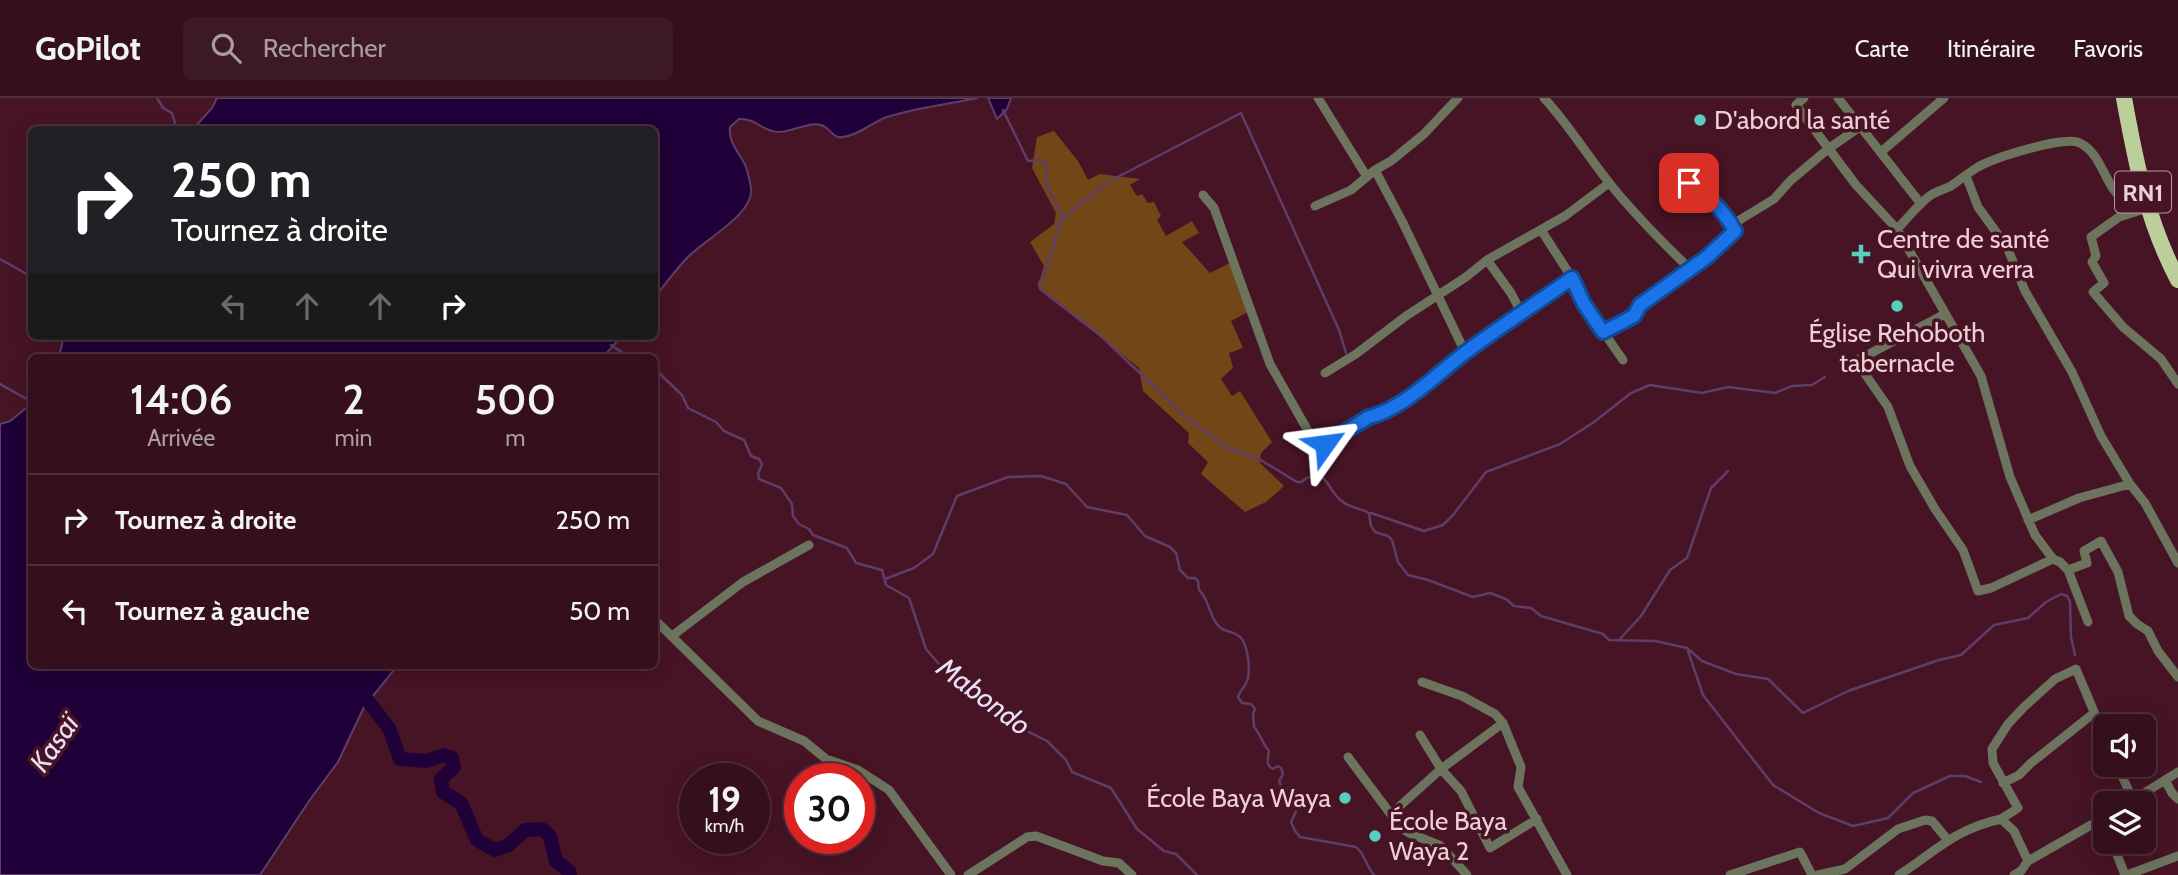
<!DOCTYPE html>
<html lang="fr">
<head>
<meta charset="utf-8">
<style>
  :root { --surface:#350f1c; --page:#3d1825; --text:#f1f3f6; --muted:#aa9ca3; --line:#4f2f3b }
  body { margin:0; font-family:Cabin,sans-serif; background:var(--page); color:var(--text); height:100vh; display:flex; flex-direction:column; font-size:26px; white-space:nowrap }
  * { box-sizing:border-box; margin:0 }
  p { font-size:23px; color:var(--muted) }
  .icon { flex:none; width:38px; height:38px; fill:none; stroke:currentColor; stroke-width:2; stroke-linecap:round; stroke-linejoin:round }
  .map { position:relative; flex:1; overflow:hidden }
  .panel { position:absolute; left:28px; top:256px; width:630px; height:315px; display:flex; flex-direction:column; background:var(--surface); border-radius:10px; box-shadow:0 4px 18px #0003,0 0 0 2px var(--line) }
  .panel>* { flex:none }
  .hud { position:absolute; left:28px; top:28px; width:630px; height:214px; border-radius:10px; box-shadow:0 4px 18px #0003,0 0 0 2px var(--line); background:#202124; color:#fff; overflow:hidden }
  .buttons { position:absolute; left:2093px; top:616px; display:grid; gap:14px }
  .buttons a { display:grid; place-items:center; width:63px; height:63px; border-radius:10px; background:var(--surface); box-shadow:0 4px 18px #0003,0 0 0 2px var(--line); font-size:35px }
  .speed { position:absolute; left:679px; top:665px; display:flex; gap:14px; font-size:35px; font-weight:700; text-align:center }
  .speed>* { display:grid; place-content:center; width:91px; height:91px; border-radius:50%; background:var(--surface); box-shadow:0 4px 18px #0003,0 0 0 2px var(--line); line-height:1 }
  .speed small { font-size:18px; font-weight:400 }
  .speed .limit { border:10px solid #d22; background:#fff; color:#111 }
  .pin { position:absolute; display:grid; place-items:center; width:60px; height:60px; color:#fff; margin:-30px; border-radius:14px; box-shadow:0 4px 10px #0006 }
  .me { position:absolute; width:77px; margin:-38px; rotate:59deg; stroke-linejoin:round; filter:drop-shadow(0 0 5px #0008) }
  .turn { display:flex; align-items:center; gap:24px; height:147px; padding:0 28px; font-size:32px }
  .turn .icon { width:91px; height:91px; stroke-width:2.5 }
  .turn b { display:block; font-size:49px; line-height:60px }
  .lanes { display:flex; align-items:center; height:66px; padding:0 28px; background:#0003; justify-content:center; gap:35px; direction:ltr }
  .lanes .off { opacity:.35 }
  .eta { display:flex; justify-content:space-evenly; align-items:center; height:119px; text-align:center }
  .eta b { font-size:42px; font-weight:600; line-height:49px }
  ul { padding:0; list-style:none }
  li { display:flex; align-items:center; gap:21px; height:91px; padding:0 28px; border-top:2px solid var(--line) }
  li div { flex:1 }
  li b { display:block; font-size:26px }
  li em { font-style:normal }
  header { display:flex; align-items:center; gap:42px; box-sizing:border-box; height:98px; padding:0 35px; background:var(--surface); border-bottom:2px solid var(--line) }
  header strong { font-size:33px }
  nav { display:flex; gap:38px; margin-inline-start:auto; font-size:24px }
  .search { width:490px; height:63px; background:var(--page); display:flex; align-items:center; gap:18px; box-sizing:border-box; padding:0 24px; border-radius:10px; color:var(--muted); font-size:26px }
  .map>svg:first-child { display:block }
  .green { fill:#734617 }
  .water { fill:#1f0039; stroke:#5e3e68; stroke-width:2 }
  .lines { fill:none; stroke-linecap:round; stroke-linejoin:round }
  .stream { stroke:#5e3e68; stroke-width:2.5 }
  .river { stroke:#1f0039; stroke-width:14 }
  .minor { stroke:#6c745d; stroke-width:9 }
  .trunk { stroke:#bcce99; stroke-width:16 }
  .route-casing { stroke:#114b97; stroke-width:18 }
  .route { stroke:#1a73e8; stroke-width:12 }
  .poi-dot { fill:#59cebe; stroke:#471425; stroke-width:2.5 }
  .labels { text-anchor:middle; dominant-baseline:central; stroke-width:7; stroke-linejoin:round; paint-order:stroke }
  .shield { fill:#471425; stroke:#bd96a0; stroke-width:2 }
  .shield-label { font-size:24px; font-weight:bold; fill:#f0ced5 }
  .poi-label { font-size:26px; fill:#f0ced5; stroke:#471425; text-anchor:start }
  .water-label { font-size:28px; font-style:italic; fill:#e8e0f6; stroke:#471425 }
</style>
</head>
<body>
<header>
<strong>GoPilot</strong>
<div class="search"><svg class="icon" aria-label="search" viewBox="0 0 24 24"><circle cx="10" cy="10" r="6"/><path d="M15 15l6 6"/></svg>Rechercher</div>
<nav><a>Carte</a><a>Itinéraire</a><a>Favoris</a></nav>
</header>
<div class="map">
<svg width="2178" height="777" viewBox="0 0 2178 777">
  <rect width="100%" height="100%" fill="#471425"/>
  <!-- green -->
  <path class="green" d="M1054,33L1078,63L1088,82L1100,76L1140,81L1130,87L1137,98L1142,96L1148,105L1154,104L1161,118L1157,122L1166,138L1192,123L1199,135L1182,144L1210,175L1230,165L1248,214L1231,223L1243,250L1229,255L1233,270L1221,281L1232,298L1240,293L1272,344L1261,355L1260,365L1284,388L1266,404L1245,414L1201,376L1208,364L1188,345L1189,335L1143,293L1139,270L1038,188L1044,168L1030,144L1054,126L1056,115L1032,70L1037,39Z"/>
  <!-- water -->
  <path class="water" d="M217,0H978C948,6 916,10 887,19C872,24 860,37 843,39C832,41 830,29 821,27C810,23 792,34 779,34C762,34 757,20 739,21L730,29C728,45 740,55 746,69C748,75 750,83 751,90C755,116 702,143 686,161C675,173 665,186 655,199L654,32L193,31L212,10Z
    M988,0H1011L1007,11L997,21Z
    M64,238H622L603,259H59Z
    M31,306L32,567H398L364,609L338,664L309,703L260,777H0V326L10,323Z"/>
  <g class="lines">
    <!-- stream -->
    <path class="stream" d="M157,0L163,10L172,15L177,32
      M1003,12L1028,63L1042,62L1047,67L1046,87L1062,117L1045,177L1039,185L1040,191L1102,239L1187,320L1228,350L1259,361L1297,384H1301C1328,364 1326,394 1343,404C1350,410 1361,410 1369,415L1371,428L1375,434L1388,438L1392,442L1398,464L1408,477L1428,482L1473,499L1490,495L1506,501L1514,508L1531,510L1541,518L1603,536L1609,542L1655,543L1687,550L1702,563L1736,576L1768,581L1803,615L1848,593L1939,562L1961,557L1994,527L2028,520L2046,504L2061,496L2067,498L2070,504L2071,539L2075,557
      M1060,123L1106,85L1241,15L1339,232L1346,255
      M0,161L32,179
      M611,247L629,259
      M654,275L660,276L682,297L688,310L716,324L724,333L744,342L751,358L759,361L762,366L758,376L759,381L781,390L792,406L793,418L799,426L809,431L813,437L847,450L856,465L882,472L886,487L909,500L926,551L945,573L997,607L1009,624L1047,643L1066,662L1072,674L1111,690L1137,731L1164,753L1176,756L1197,777
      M0,286L32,304
      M1371,415L1424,433L1443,427L1453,417L1486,374L1560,346L1594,324L1631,295L1650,287L1702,295L1728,289L1775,295L1792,288L1812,287L1825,279
      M885,481L914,470L933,456L957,398L1008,379L1041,378L1066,386L1087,409L1127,417L1145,438L1170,449L1176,455L1180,472L1188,480H1195L1198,483L1199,492C1208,500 1209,515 1216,525C1224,536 1230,531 1239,538C1248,545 1250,569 1248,580C1247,587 1240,592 1238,599L1242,605L1251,606L1255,611L1253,616L1254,629C1261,637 1262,645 1269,653C1268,660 1265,667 1273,671L1278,668L1281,670L1283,676L1279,683L1282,690L1295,694L1297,711L1291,724L1295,733L1300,739L1356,749C1365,756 1366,768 1374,777
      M1619,542L1641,518L1670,472L1687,460L1711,390L1728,373
      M1688,553L1703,597L1773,687L1819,715L1853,728L1888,720L1913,695L1950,678H1965L1981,684"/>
    <!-- river -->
    <path class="river" d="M340,567L389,630L400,661L427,663L444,657L452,660L454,669L441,681L443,694L461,705L477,742L495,752L509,747L525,732L542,731L550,738L556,763L569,773L570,777"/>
    <!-- minor -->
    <path class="minor" d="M1318,0L1367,79
      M1544,0C1569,27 1588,59 1611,87C1635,117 1662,144 1690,171
      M1804,0L1796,7L1856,87L1897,131L1981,278L2010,379L2035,437L2053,461L2060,464L2068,472L2088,524
      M1838,0L1921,106
      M1881,54L1944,0
      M1672,66C1694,90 1719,103 1735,133
      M1375,72L1402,123L1465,254
      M1966,78L1978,109L2007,149L2025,193L2072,274L2101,338L2130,386L2145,405L2178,465
      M1203,97L1214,110L1270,266L1316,347L1325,346L1416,295L1465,254L1572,180
      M1315,108L1351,92L1375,72L1391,63L1424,36L1458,0
      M2148,110L2119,119L2091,139L2096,158L2092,164L2104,185L2093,194L2123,229L2161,261L2178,286
      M1897,131C1908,120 1919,105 1931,97C1937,93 1945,91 1951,88C1960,82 1968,75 1978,69C1994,60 2064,37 2080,45C2104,57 2105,93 2126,102L2144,96
      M1541,132L1572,180L1584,206L1623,262
      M1487,162L1511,195L1522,216
      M1945,216L1856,263L1888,309L1910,368L1935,411L1963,452L1978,493L1991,490L2053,461
      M1603,234L1634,218L1640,207L1708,159L1735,133L1738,123L1774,101L1790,83L1828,51L1861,28
      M1325,275L1356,256L1406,218L1466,179L1487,162L1565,118L1609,85
      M2028,422L2079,400L2130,386
      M2068,472L2087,465L2084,453L2101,443L2118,474L2129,518L2137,526L2148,533L2158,553L2178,579
      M654,521L758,623L804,643L826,661L858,672L889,692L951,777
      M672,538L743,484L809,447
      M1422,584L1462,598L1495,616L1503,625L1521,669L1518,689L1567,777
      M1420,637L1441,671L1461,693L1490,750L1537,721
      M1348,659L1401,730L1409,735L1441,748L1467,777
      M2117,667L2133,702
      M2165,682L2172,695L2178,701
      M2003,685L2019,677L2031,665L2094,615
      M2128,705L2178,674
      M1391,716L1441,671L1503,625
      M2001,721L2018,710L1993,665L1992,651L2008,626L2024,609L2055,581L2076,571L2105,640
      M2112,744L2125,777
      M968,777L1027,739L1036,738L1103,763L1119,765L1132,777
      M1730,777L1800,754L1812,777
      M1818,777L1845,771L1898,731L1925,722L1932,723L1947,741
      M1899,777C1936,753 1955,731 2001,721L2014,733L2028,763
      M2014,777L2021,773L2028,763L2105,719
      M2127,777L2178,758"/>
    <!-- trunk -->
    <path class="trunk" d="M2124,0C2136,66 2147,123 2178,182"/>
  </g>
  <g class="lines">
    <defs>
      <path id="route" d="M1325,346L1369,319C1402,312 1439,274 1466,254C1501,228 1537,205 1572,180L1584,206L1603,234L1634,218L1640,207L1707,159L1735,133C1723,111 1709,99 1689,85"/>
    </defs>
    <!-- route casing -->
    <use href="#route" class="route-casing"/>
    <!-- route -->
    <use href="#route" class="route"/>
  </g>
  <!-- markers -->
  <g class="poi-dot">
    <circle cx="1700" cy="22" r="7"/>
    <path d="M1857.5 145.5h7v7h7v7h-7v7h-7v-7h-7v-7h7z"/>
    <circle cx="1897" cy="208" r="7"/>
    <circle cx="1345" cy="700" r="7"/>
    <circle cx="1375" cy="738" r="7"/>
  </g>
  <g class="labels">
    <!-- shield labels -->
    <rect class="shield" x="2115" y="73.5" width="56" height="41" rx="5"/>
    <g class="shield-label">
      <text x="2143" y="94">RN1</text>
    </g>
    <!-- poi labels -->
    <g class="poi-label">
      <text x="1714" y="22">D'abord la santé</text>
      <text x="1877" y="141">Centre de santé<tspan x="1877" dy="30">Qui vivra verra</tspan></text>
      <text x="1897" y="235" text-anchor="middle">Église Rehoboth<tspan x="1897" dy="30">tabernacle</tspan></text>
      <text x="1331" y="700" text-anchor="end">École Baya Waya</text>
      <text x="1389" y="723">École Baya<tspan x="1389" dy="30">Waya 2</tspan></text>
    </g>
    <!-- water labels -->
    <g class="water-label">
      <text transform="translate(984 598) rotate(37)">Mabondo</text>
      <text transform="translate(54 645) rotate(-55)">Kasaï</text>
    </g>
  </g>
</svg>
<div class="buttons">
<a><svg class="icon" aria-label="sound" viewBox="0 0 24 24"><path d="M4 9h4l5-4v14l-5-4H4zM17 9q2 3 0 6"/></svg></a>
<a><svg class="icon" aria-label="layers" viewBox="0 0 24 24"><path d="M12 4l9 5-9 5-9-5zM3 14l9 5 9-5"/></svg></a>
</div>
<div class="speed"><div>19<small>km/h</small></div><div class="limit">30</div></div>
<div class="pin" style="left:1689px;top:85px;background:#d93025"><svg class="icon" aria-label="arrive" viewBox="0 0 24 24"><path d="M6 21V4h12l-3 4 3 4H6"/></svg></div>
<svg class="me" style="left:1325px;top:346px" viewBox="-20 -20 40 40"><path d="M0-17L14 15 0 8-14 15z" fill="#1a73e8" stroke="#fff" stroke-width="4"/></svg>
<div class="hud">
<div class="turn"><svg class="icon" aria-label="right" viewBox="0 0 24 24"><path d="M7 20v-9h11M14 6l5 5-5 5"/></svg><div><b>250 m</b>Tournez à droite</div></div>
<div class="lanes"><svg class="icon off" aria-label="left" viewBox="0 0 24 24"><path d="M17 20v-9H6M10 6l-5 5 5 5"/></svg><svg class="icon off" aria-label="ahead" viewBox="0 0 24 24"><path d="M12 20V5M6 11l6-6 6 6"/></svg><svg class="icon off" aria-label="ahead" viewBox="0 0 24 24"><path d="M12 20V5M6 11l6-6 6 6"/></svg><svg class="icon" aria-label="right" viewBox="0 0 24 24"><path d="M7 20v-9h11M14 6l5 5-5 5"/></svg></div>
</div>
<section class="panel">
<div class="eta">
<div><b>14:06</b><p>Arrivée</p></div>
<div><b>2</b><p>min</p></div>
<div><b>500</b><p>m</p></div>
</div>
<ul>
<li><svg class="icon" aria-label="right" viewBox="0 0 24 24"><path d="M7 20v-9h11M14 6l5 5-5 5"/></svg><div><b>Tournez à droite</b></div><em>250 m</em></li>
<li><svg class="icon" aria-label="left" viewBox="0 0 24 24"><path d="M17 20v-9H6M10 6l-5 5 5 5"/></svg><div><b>Tournez à gauche</b></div><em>50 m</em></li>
</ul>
</section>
</div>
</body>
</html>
